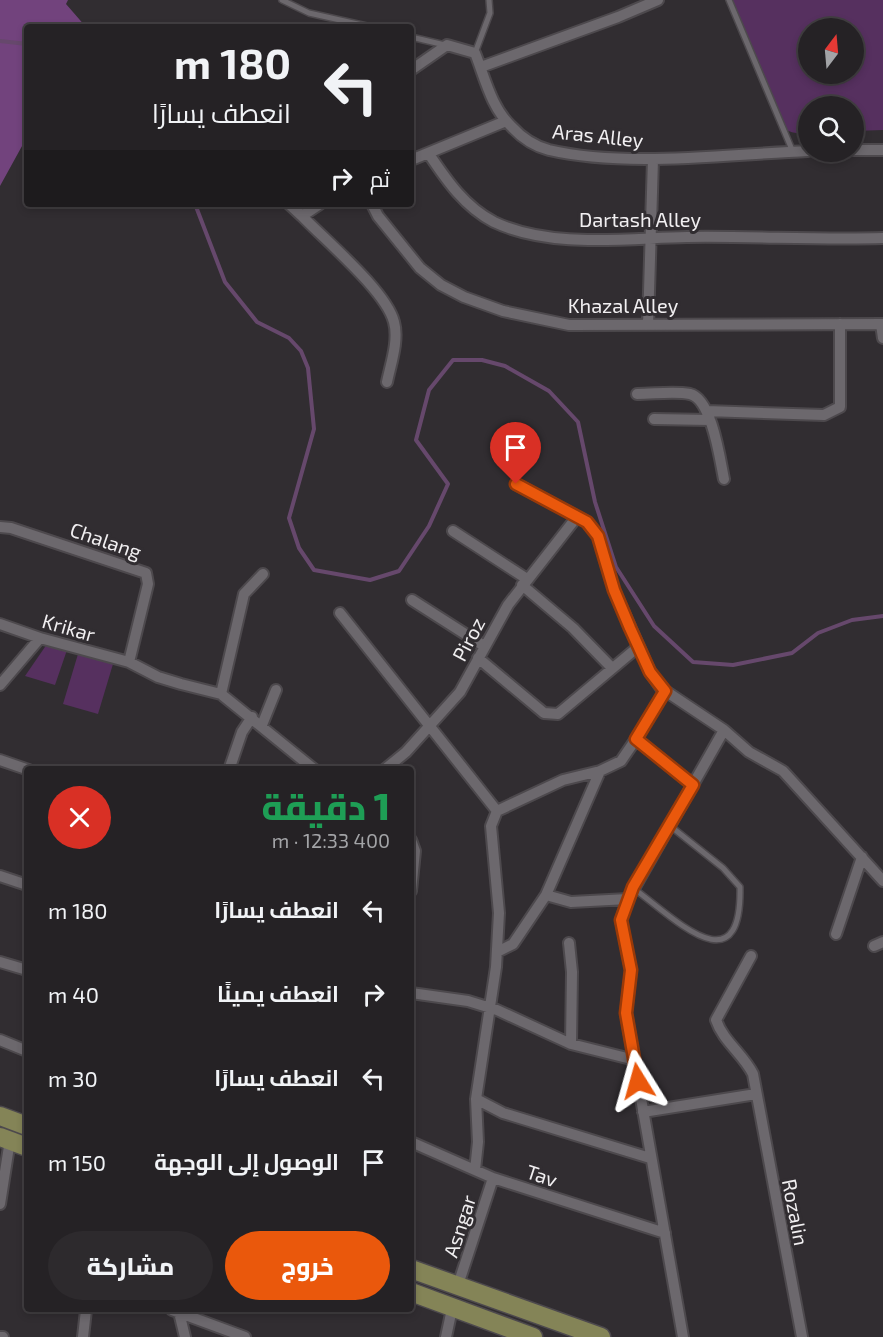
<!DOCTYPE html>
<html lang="ar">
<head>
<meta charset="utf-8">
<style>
  :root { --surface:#252225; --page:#2d2a2d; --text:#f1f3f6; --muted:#a3a4a7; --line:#423f42; --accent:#ea580c }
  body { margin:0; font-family:"Exo 2",Cairo,sans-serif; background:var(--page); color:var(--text); direction:rtl; height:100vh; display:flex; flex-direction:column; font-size:22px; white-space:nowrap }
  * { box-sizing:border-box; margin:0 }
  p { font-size:20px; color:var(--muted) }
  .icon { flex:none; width:33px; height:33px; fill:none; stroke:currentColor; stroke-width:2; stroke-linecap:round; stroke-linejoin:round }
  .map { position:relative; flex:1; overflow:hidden; direction:ltr }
  .drawer { position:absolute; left:24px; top:766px; width:390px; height:546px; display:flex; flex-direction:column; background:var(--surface); border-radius:6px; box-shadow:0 3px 9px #0003,0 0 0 2px var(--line); direction:rtl }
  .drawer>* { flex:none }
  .guide { position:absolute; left:24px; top:24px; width:390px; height:183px; border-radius:6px; box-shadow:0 3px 9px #0003,0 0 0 2px var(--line); direction:rtl; background:#252225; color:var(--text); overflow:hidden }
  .needle { width:39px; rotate:16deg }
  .fabs { position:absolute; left:798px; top:18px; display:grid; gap:12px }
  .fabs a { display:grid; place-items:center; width:66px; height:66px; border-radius:50%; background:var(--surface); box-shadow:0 3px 9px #0003,0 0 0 2px var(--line); font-size:30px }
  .pin { position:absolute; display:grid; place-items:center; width:51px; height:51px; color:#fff; margin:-62px -26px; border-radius:50% 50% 50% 0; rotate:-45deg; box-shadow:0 0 6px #0007 }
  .pin .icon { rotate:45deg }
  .me { position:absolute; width:66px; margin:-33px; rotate:352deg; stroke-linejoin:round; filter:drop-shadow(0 0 4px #0008) }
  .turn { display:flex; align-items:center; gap:21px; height:126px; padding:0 24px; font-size:27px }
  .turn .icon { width:78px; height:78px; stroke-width:2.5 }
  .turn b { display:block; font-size:42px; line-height:51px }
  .then { display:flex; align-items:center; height:57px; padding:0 24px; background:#0003; gap:12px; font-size:22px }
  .round { display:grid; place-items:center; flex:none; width:63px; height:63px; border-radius:32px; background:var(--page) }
  .summary { display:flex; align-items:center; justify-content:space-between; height:102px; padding:0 24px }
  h1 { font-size:36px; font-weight:800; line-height:45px; color:#1e9e55 }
  .action { display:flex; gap:12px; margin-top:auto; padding:12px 24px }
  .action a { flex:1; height:69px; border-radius:36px; background:var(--accent); color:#fff; font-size:24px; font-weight:800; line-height:69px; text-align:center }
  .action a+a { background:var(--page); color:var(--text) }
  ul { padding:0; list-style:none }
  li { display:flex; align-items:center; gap:18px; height:84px; padding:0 24px }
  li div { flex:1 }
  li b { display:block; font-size:22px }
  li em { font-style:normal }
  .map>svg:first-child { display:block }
  .green { fill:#56305f; fill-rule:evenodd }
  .forest { fill:#72437d }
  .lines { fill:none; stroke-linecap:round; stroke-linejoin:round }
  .stream { stroke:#66486c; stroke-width:4 }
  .service-casing { stroke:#4d494d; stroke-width:8 }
  .minor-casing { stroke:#4d494d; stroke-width:14 }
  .primary-casing { stroke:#4d494d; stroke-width:21 }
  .service { stroke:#6c686d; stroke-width:5 }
  .minor { stroke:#6c686d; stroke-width:10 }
  .primary { stroke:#848457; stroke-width:18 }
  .route-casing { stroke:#983908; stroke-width:15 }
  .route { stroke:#ea580c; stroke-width:10 }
  .labels { text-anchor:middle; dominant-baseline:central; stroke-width:6; stroke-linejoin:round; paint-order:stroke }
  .street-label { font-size:20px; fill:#f1eff1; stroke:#312d31 }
</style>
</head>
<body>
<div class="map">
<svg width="883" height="1337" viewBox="0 0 883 1337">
  <rect width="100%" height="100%" fill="#312d31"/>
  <!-- green -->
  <path class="green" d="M731,0H883V130L854,131V106H808V133C794,134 789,133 778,124ZM808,28H854V74H808Z
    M47,644L67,650L55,685L25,676Z
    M78,654L113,664L98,714L63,704Z"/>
  <!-- forest -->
  <path class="forest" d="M0,0H68L66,4L86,27H27V137L0,186Z"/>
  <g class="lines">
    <!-- stream -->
    <path class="stream" d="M0,41L27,44
      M195,204L225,282L257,322L289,338L301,351L308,368L314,429L289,518L299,548L314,570L370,580L399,571L429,526L448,484L416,440L429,390L453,360H482L505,366L549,391L578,422L595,502L616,567L654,626L693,662L733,665L792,653L818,633L852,620L883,616"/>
    <defs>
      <path id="service" d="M282,0L309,13L371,27
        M729,0L793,152
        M411,37L445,45
        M475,53L490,13L489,0
        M633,888C673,917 742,989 740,887L723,868L669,825"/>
      <path id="minor" d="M481,67L618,17L658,0
        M411,70L447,45L475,53C485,78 491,107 511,126C521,137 534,146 549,150C627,168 728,154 808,151
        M854,150H883
        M429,154C447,181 465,207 494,222C551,249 627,238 687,237C753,236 818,240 883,238
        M411,160L506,121
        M289,204L302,216L320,204
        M372,204L378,216L420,268L441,285L464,297L503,311L569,325L883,324
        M302,216C326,241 386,291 394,322C399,340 391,363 387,382
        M881,324L883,338
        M648,325L653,159
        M637,394C654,394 674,391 690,394C712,399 720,460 724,479
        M707,411L824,415L840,407V324
        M654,419L710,420
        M516,484L587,522L598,536L614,590L650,672L661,688L724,730L749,752L783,771L883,881
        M0,527L11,528L146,573L148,584L129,662
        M453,531L527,579
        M522,585L573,628L611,667
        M412,600L484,646
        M340,613L497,811
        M0,624L40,638L129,662L158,677L181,684L221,694L315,770
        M478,658L544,713L558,714L638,647
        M0,685L40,638
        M221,694L244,594L263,574
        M262,725L276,690
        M636,739L665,691
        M0,760L29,770
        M229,770L242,732L252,717
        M384,770L406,752L460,692L508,605L576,518
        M411,840L415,851L411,891
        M0,876L27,885
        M546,895L571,902L628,899
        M836,934L862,857
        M569,943L572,972L571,1044
        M874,946L883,942
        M497,952L513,944L546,895L600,771
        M751,956L716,1020C723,1041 743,1054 753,1074L802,1337
        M0,962L27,970
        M411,993L468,1001L497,1010L571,1044L635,1060
        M0,1040L27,1051
        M476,1099L503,1113L650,1158
        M643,1112L756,1094
        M411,1142L493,1178L665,1233
        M475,1170L478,1142L476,1099L496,967L499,913L491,826L497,811L563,780L600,771L621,761L636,739L693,785
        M0,1204L10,1140
        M458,1285L493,1178
        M172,1310L245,1337
        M179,1312L185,1337
        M0,1337H3
        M83,1337L86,1310
        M446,1337L452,1309
        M683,1337L626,1013L631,970L621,920L628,899L724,730"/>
      <path id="primary" d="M0,1116L27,1126
        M0,1137L27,1147
        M411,1269L601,1337
        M411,1292L533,1337"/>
    </defs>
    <!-- service casing -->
    <use href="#service" class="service-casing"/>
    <!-- minor casing -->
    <use href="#minor" class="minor-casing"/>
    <!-- primary casing -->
    <use href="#primary" class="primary-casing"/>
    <!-- service -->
    <use href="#service" class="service"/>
    <!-- minor -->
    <use href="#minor" class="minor"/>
    <!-- primary -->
    <use href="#primary" class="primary"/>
  </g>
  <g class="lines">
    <defs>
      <path id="route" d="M516,484L587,522L598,536L614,590L630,628L650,672L665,691L636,739L693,785L633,887L621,920L631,970L626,1013L638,1081"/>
    </defs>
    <!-- route casing -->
    <use href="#route" class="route-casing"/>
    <!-- route -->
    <use href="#route" class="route"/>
  </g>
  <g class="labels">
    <!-- street labels -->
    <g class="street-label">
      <text transform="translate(598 135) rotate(6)">Aras Alley</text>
      <text x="640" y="219">Dartash Alley</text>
      <text x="623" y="305">Khazal Alley</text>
      <text transform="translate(106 540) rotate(19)">Chalang</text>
      <text transform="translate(69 627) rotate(16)">Krikar</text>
      <text transform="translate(468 639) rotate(-62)">Piroz</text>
      <text transform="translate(542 1175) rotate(18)">Tav</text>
      <text transform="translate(796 1212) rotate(79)">Rozalin</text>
      <text transform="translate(459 1226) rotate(-72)">Asngar</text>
    </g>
  </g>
</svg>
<div class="fabs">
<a><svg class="needle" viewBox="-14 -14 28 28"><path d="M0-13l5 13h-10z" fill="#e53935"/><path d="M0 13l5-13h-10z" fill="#a3a4a7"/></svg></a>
<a><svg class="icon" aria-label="search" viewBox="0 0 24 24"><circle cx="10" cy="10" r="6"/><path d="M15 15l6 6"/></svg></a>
</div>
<div class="pin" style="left:516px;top:484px;background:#d93025"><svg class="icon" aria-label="arrive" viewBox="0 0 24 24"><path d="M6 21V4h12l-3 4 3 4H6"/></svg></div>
<svg class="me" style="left:638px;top:1081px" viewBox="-20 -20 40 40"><path d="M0-17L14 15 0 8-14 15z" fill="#ea580c" stroke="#fff" stroke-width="4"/></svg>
<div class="guide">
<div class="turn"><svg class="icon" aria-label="left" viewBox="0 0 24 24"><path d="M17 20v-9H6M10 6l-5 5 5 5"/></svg><div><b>180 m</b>انعطف يسارًا</div></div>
<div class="then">ثم<svg class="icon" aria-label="right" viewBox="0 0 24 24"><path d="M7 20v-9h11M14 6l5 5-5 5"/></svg></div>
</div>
<section class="drawer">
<div class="summary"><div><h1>1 دقيقة</h1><p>400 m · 12:33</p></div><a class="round" style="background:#d93025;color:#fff"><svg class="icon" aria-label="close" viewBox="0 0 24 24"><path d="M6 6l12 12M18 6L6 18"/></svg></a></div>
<ul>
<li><svg class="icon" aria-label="left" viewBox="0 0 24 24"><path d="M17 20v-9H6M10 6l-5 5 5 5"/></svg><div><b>انعطف يسارًا</b></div><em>180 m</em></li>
<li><svg class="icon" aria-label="right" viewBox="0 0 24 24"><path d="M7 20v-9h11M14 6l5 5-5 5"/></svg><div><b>انعطف يمينًا</b></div><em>40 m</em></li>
<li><svg class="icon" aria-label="left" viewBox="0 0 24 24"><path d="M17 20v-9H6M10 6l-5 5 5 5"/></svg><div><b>انعطف يسارًا</b></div><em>30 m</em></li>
<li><svg class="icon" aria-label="arrive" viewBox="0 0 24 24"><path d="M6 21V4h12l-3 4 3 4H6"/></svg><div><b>الوصول إلى الوجهة</b></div><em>150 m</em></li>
</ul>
<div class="action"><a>خروج</a><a>مشاركة</a></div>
</section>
</div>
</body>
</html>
